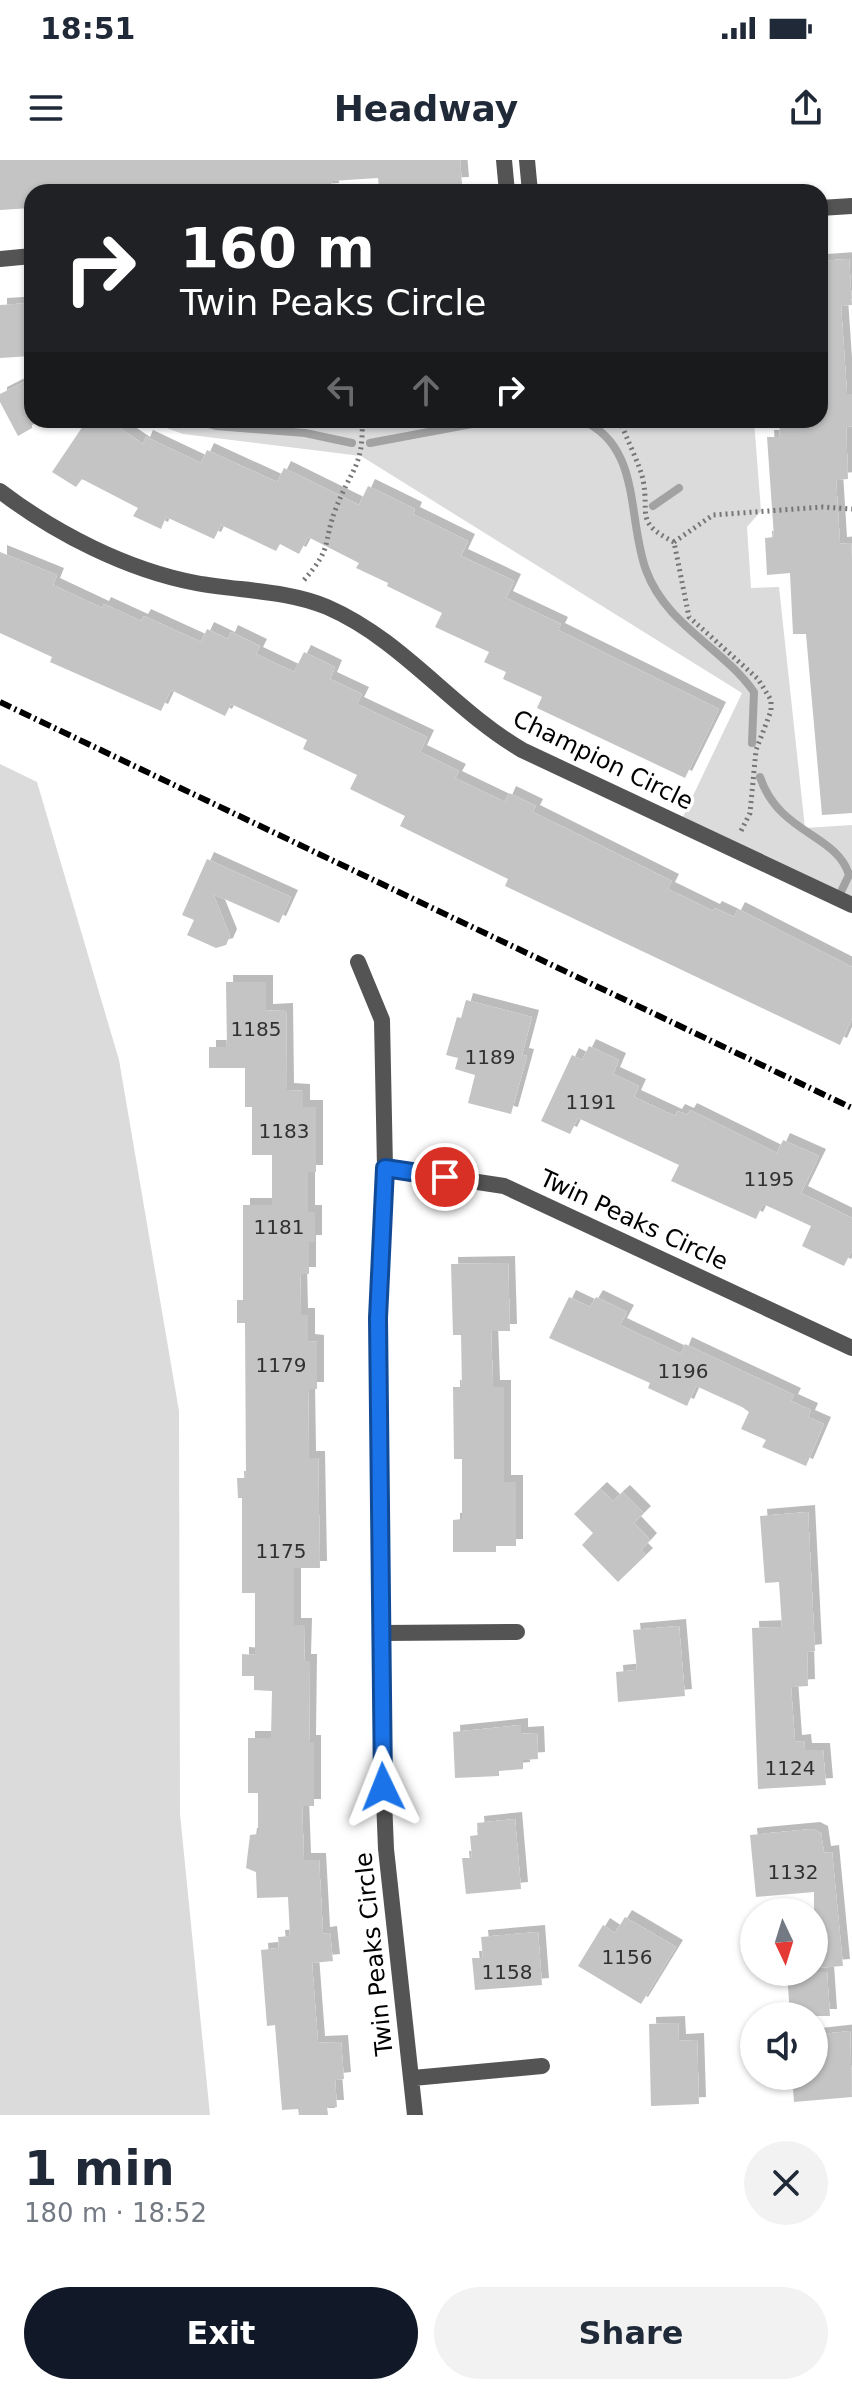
<!DOCTYPE html>
<html lang="en">
<head>
<meta charset="utf-8">
<style>
  :root { --surface:#fff; --page:#f2f2f3; --text:#1f2937; --muted:#747a83; --accent:#111827 }
  body { margin:0; font-family:"DejaVu Sans",sans-serif; background:var(--page); color:var(--text); height:100vh; display:flex; flex-direction:column; font-size:30px; white-space:nowrap }
  * { box-sizing:border-box; margin:0 }
  p { font-size:26px; color:var(--muted) }
  .icon { flex:none; width:44px; height:44px; fill:none; stroke:currentColor; stroke-width:2; stroke-linecap:round; stroke-linejoin:round }
  .map { position:relative; height:1955px; overflow:hidden }
  .drawer { display:flex; flex-direction:column; background:var(--surface); flex:1 }
  .drawer>* { flex:none }
  .top-card { position:absolute; left:24px; top:24px; width:804px; height:244px; border-radius:24px; box-shadow:0 2px 6px #0004; background:#202124; color:#fff; overflow:hidden }
  .needle { width:52px; rotate:176deg }
  .buttons { position:absolute; left:740px; top:1738px; display:grid; gap:16px }
  .buttons a { display:grid; place-items:center; width:88px; height:88px; border-radius:50%; background:var(--surface); box-shadow:0 2px 6px #0004; font-size:40px }
  .pin { position:absolute; display:grid; place-items:center; width:68px; height:68px; color:#fff; margin:-34px; border:4px solid #fff; border-radius:50%; box-shadow:0 2px 8px #0007 }
  .me { position:absolute; width:88px; margin:-44px; rotate:358deg; stroke-linejoin:round; filter:drop-shadow(0 0 6px #0008) }
  .turn { display:flex; align-items:center; gap:28px; height:168px; padding:0 24px; font-size:36px }
  .turn .icon { width:104px; height:104px; stroke-width:2.5 }
  .turn b { display:block; font-size:56px; line-height:68px }
  .lanes { display:flex; align-items:center; height:76px; padding:0 24px; background:#0003; justify-content:center; gap:40px; direction:ltr }
  .lanes .off { opacity:.35 }
  .round { display:grid; place-items:center; flex:none; width:84px; height:84px; border-radius:42px; background:var(--page) }
  .headline { display:flex; align-items:center; justify-content:space-between; height:136px; padding:0 24px }
  h1 { font-size:48px; font-weight:800; line-height:60px }
  .action { display:flex; gap:16px; margin-top:auto; padding:16px 24px }
  .action a { flex:1; height:92px; border-radius:48px; background:var(--accent); color:#fff; font-size:32px; font-weight:800; line-height:92px; text-align:center }
  .action a+a { background:var(--page); color:var(--text) }
  .status { display:flex; justify-content:space-between; align-items:center; height:56px; padding:0 40px; background:var(--surface); direction:ltr }
  .status svg { height:22px; fill:currentColor }
  header { display:flex; justify-content:space-between; align-items:center; height:104px; padding:0 24px; background:var(--surface); font-size:36px; font-weight:800 }
  .map>svg:first-child { display:block }
  .green { fill:#dbdbdb }
  .lines { fill:none; stroke-linecap:round; stroke-linejoin:round }
  .stream { stroke:#a2a2a2; stroke-width:8 }
  .building { fill:#c4c4c4; filter:url(#shadow) }
  .path { stroke:#767676; stroke-width:5; stroke-dasharray:2 4; stroke-linecap:butt }
  .street { stroke:#545454; stroke-width:16 }
  .rail { stroke:#000; stroke-width:6; stroke-dasharray:12 4 2 4; stroke-linecap:butt }
  .route-casing { stroke:#114b97; stroke-width:20 }
  .route { stroke:#1a73e8; stroke-width:14 }
  .labels { text-anchor:middle; dominant-baseline:central; stroke-width:7; stroke-linejoin:round; paint-order:stroke }
  .number-label { font-size:20px; fill:#313131 }
  .street-label { font-size:24px; fill:#000; stroke:#fff }
</style>
</head>
<body>
<div class="status"><b>18:51</b><svg viewBox="0 0 49 12"><path d="M0 12V9h3v3zM5 12V6h3v6zM10 12V3h3v9zM15 12V0h3v12zM26 1h20v11H26zM47 4h2v5h-2z"/></svg></div>
<header><svg class="icon" aria-label="menu" viewBox="0 0 24 24"><path d="M4 6h16M4 12h16M4 18h16"/></svg>Headway<svg class="icon" aria-label="share" viewBox="0 0 24 24"><path d="M12 15V3M7 8l5-5 5 5M5 13v7h14v-7"/></svg></header>
<div class="map">
<svg width="852" height="1955" viewBox="0 0 852 1955">
  <defs>
    <filter id="shadow"><feDropShadow dx="7" dy="-7" stdDeviation="0" flood-color="#0004"/></filter>
  </defs>
  <rect width="100%" height="100%" fill="#fff"/>
  <!-- green -->
  <path class="green" d="M145,260H754L761,351L747,367L751,428L779,427L805,668L852,665V745L679,665L742,533L361,296L183,274Z
    M0,604L37,622L119,900L179,1251L180,1654L210,1955H0Z"/>
  <g class="lines">
    <!-- stream -->
    <path class="stream" d="M193,260L216,266L305,273L352,283
      M581,260C642,285 627,359 646,410C666,465 722,487 754,532L752,583
      M370,283L493,260
      M653,346L679,328
      M760,617C779,674 837,674 849,715L838,738"/>
  </g>
  <!-- building -->
  <path class="building" d="M0,0H460L462,24L379,27L378,18L331,21L332,30L294,32H252L251,26L205,28V32H32V48L0,50Z
    M849,99L852,145L841,146L847,234H852V266L846,267L848,319L836,320L840,384L851,383L852,401V653L822,655L806,474H793L790,413L767,415L765,378L774,377L767,277H780L779,260H820V101Z
    M32,143V196L0,198V145Z
    M32,218V268L18,276L0,242V234Z
    M87,260H108L143,284L146,277L201,303L207,290L277,322L284,308L359,345L368,326L415,349L413,354L468,381L461,396L514,421L506,438L561,464L558,470L719,549L685,618L537,548L542,537L503,519L506,512L484,502L489,492L435,467L442,453L387,426L388,423L356,408L359,403L308,377L299,394L280,384L276,391L221,365L214,379L166,357L161,369L133,356L138,348L82,319L76,327L52,312Z
    M0,392L57,415L53,425L102,448L104,444L141,461L144,456L201,482L207,469L228,479L231,472L260,486L256,494L294,512L304,492L335,507L330,519L362,534L357,544L427,577L420,592L459,611L455,618L505,642L509,633L536,646L533,652L672,721L668,729L713,751L715,748L734,757L738,749L852,807V858L840,885L505,726L508,719L400,666L405,656L350,629L357,615L303,589L307,580L231,544L225,556L171,530L161,551L50,502L52,497L0,473Z
    M207,699L291,737L279,763L213,734L230,776L226,785L216,788L187,775L194,760L182,755Z
    M226,822H266V851L286,850L287,930L303,931V947H316V1012H308V1052H315V1082H309V1114H300L301,1155H308V1181L317,1182V1229H308L309,1298H318L320,1408H294V1465H305L304,1501H310L309,1582H314V1646H302L304,1700H319L323,1774L330,1773L333,1801L312,1803L318,1883L341,1882L344,1919L335,1920L337,1947H327L328,1955H299L298,1949L282,1950L275,1865L267,1866L261,1790L279,1788L278,1777L290,1776L288,1737L257,1738L256,1712L246,1708L250,1675L258,1674V1633H248V1578H271L272,1531L254,1530V1516H242V1494L255,1495V1433H242V1338H238L237,1318H246L245,1163H237V1140H243V1045H272V995H252V947H245V908H209V887H227Z
    M466,840L532,857L522,895L527,896L511,954L468,943L475,915L455,909L458,898L446,895L457,857L461,858Z
    M589,886L619,900L613,914L639,926L634,937L675,956L678,951L687,955L690,950L777,993L783,980L819,996L801,1033L852,1058V1090L844,1106L802,1086L811,1066L763,1044L756,1059L671,1021L679,1005L578,958L570,974L541,961L572,895L582,900Z
    M508,1103L510,1171H491L493,1227H504V1322H516V1386H496V1392H453V1360L462,1359V1299H454L453,1227H462L461,1175H453L451,1104Z
    M569,1137L590,1147L596,1137L627,1152L620,1165L681,1194L685,1184L794,1235L791,1241L811,1250L808,1257L824,1264L806,1306L762,1287L766,1280L741,1269L749,1252L742,1247L696,1226L687,1246L648,1228L650,1223L549,1178Z
    M600,1329L613,1341L623,1332L644,1353L634,1363L650,1380L641,1390L646,1395L618,1422L582,1385L593,1373L574,1354Z
    M808,1352L815,1491L807,1492L808,1526L791,1527L795,1582L804,1581L805,1590H823L826,1625L758,1629L752,1468L782,1467L779,1422L765,1423L760,1356Z
    M679,1466L685,1536L618,1542L616,1512L637,1510L633,1470Z
    M521,1565V1574L537,1573L538,1599L523,1600V1609L499,1611V1616L455,1618L453,1572Z
    M515,1659L521,1729L466,1734L462,1698H472L470,1676L478,1675L477,1663Z
    M813,1669L821,1673L824,1693L832,1692L843,1806L814,1808V1732L756,1737L750,1675Z
    M625,1757L676,1787L641,1844L578,1806L603,1765L615,1773Z
    M538,1772L542,1825L475,1830L472,1798H483L481,1777Z
    M787,1812H827L830,1856H790Z
    M678,1863L679,1881L697,1880L699,1944L651,1946L649,1864Z
    M850,1871L852,1937L794,1942L792,1916H814V1875Z"/>
  <g class="lines">
    <!-- path -->
    <path class="path" d="M281,260L320,264L352,260
      M620,260C625,276 641,307 643,320C650,355 634,362 674,382L689,457L758,519L771,540V551L756,590L750,653L741,671
      M674,382L713,355L823,347L852,349
      M304,420C334,386 322,384 336,348C351,309 364,306 362,260"/>
    <!-- street -->
    <path class="street" d="M504,0L507,32
      M527,0L530,32
      M820,48L852,46
      M0,99L32,96
      M0,331C55,373 127,410 196,423C239,431 287,430 327,447C403,480 452,549 522,590L852,745
      M358,802L382,860L385,1008L378,1158L381,1565L386,1689L415,1955
      M385,1008L504,1026L852,1188
      M382,1473L517,1472
      M413,1918L542,1906"/>
    <!-- rail -->
    <path class="rail" d="M0,542L852,948"/>
  </g>
  <g class="lines">
    <defs>
      <path id="route" d="M383,1627L378,1158L385,1008L445,1017"/>
    </defs>
    <!-- route casing -->
    <use href="#route" class="route-casing"/>
    <!-- route -->
    <use href="#route" class="route"/>
  </g>
  <g class="labels">
    <!-- number labels -->
    <g class="number-label">
      <text x="256" y="869">1185</text>
      <text x="490" y="897">1189</text>
      <text x="591" y="942">1191</text>
      <text x="284" y="971">1183</text>
      <text x="769" y="1019">1195</text>
      <text x="279" y="1067">1181</text>
      <text x="281" y="1205">1179</text>
      <text x="683" y="1211">1196</text>
      <text x="281" y="1391">1175</text>
      <text x="790" y="1608">1124</text>
      <text x="793" y="1712">1132</text>
      <text x="627" y="1797">1156</text>
      <text x="507" y="1812">1158</text>
    </g>
    <!-- street labels -->
    <g class="street-label">
      <text transform="translate(603 600) rotate(26)">Champion Circle</text>
      <text transform="translate(634 1060) rotate(25)">Twin Peaks Circle</text>
      <text transform="translate(374 1794) rotate(-96)">Twin Peaks Circle</text>
    </g>
  </g>
</svg>
<div class="buttons">
<a><svg class="needle" viewBox="-14 -14 28 28"><path d="M0-13l5 13h-10z" fill="#e53935"/><path d="M0 13l5-13h-10z" fill="#747a83"/></svg></a>
<a><svg class="icon" aria-label="sound" viewBox="0 0 24 24"><path d="M4 9h4l5-4v14l-5-4H4zM17 9q2 3 0 6"/></svg></a>
</div>
<div class="pin" style="left:445px;top:1017px;background:#d93025"><svg class="icon" aria-label="arrive" viewBox="0 0 24 24"><path d="M6 21V4h12l-3 4 3 4H6"/></svg></div>
<svg class="me" style="left:383px;top:1627px" viewBox="-20 -20 40 40"><path d="M0-17L14 15 0 8-14 15z" fill="#1a73e8" stroke="#fff" stroke-width="4"/></svg>
<div class="top-card">
<div class="turn"><svg class="icon" aria-label="right" viewBox="0 0 24 24"><path d="M7 20v-9h11M14 6l5 5-5 5"/></svg><div><b>160 m</b>Twin Peaks Circle</div></div>
<div class="lanes"><svg class="icon off" aria-label="left" viewBox="0 0 24 24"><path d="M17 20v-9H6M10 6l-5 5 5 5"/></svg><svg class="icon off" aria-label="ahead" viewBox="0 0 24 24"><path d="M12 20V5M6 11l6-6 6 6"/></svg><svg class="icon" aria-label="right" viewBox="0 0 24 24"><path d="M7 20v-9h11M14 6l5 5-5 5"/></svg></div>
</div>
</div>
<section class="drawer">
<div class="headline"><div><h1>1 min</h1><p>180 m · 18:52</p></div><a class="round"><svg class="icon" aria-label="close" viewBox="0 0 24 24"><path d="M6 6l12 12M18 6L6 18"/></svg></a></div>
<div class="action"><a>Exit</a><a>Share</a></div>
</section>
</body>
</html>
